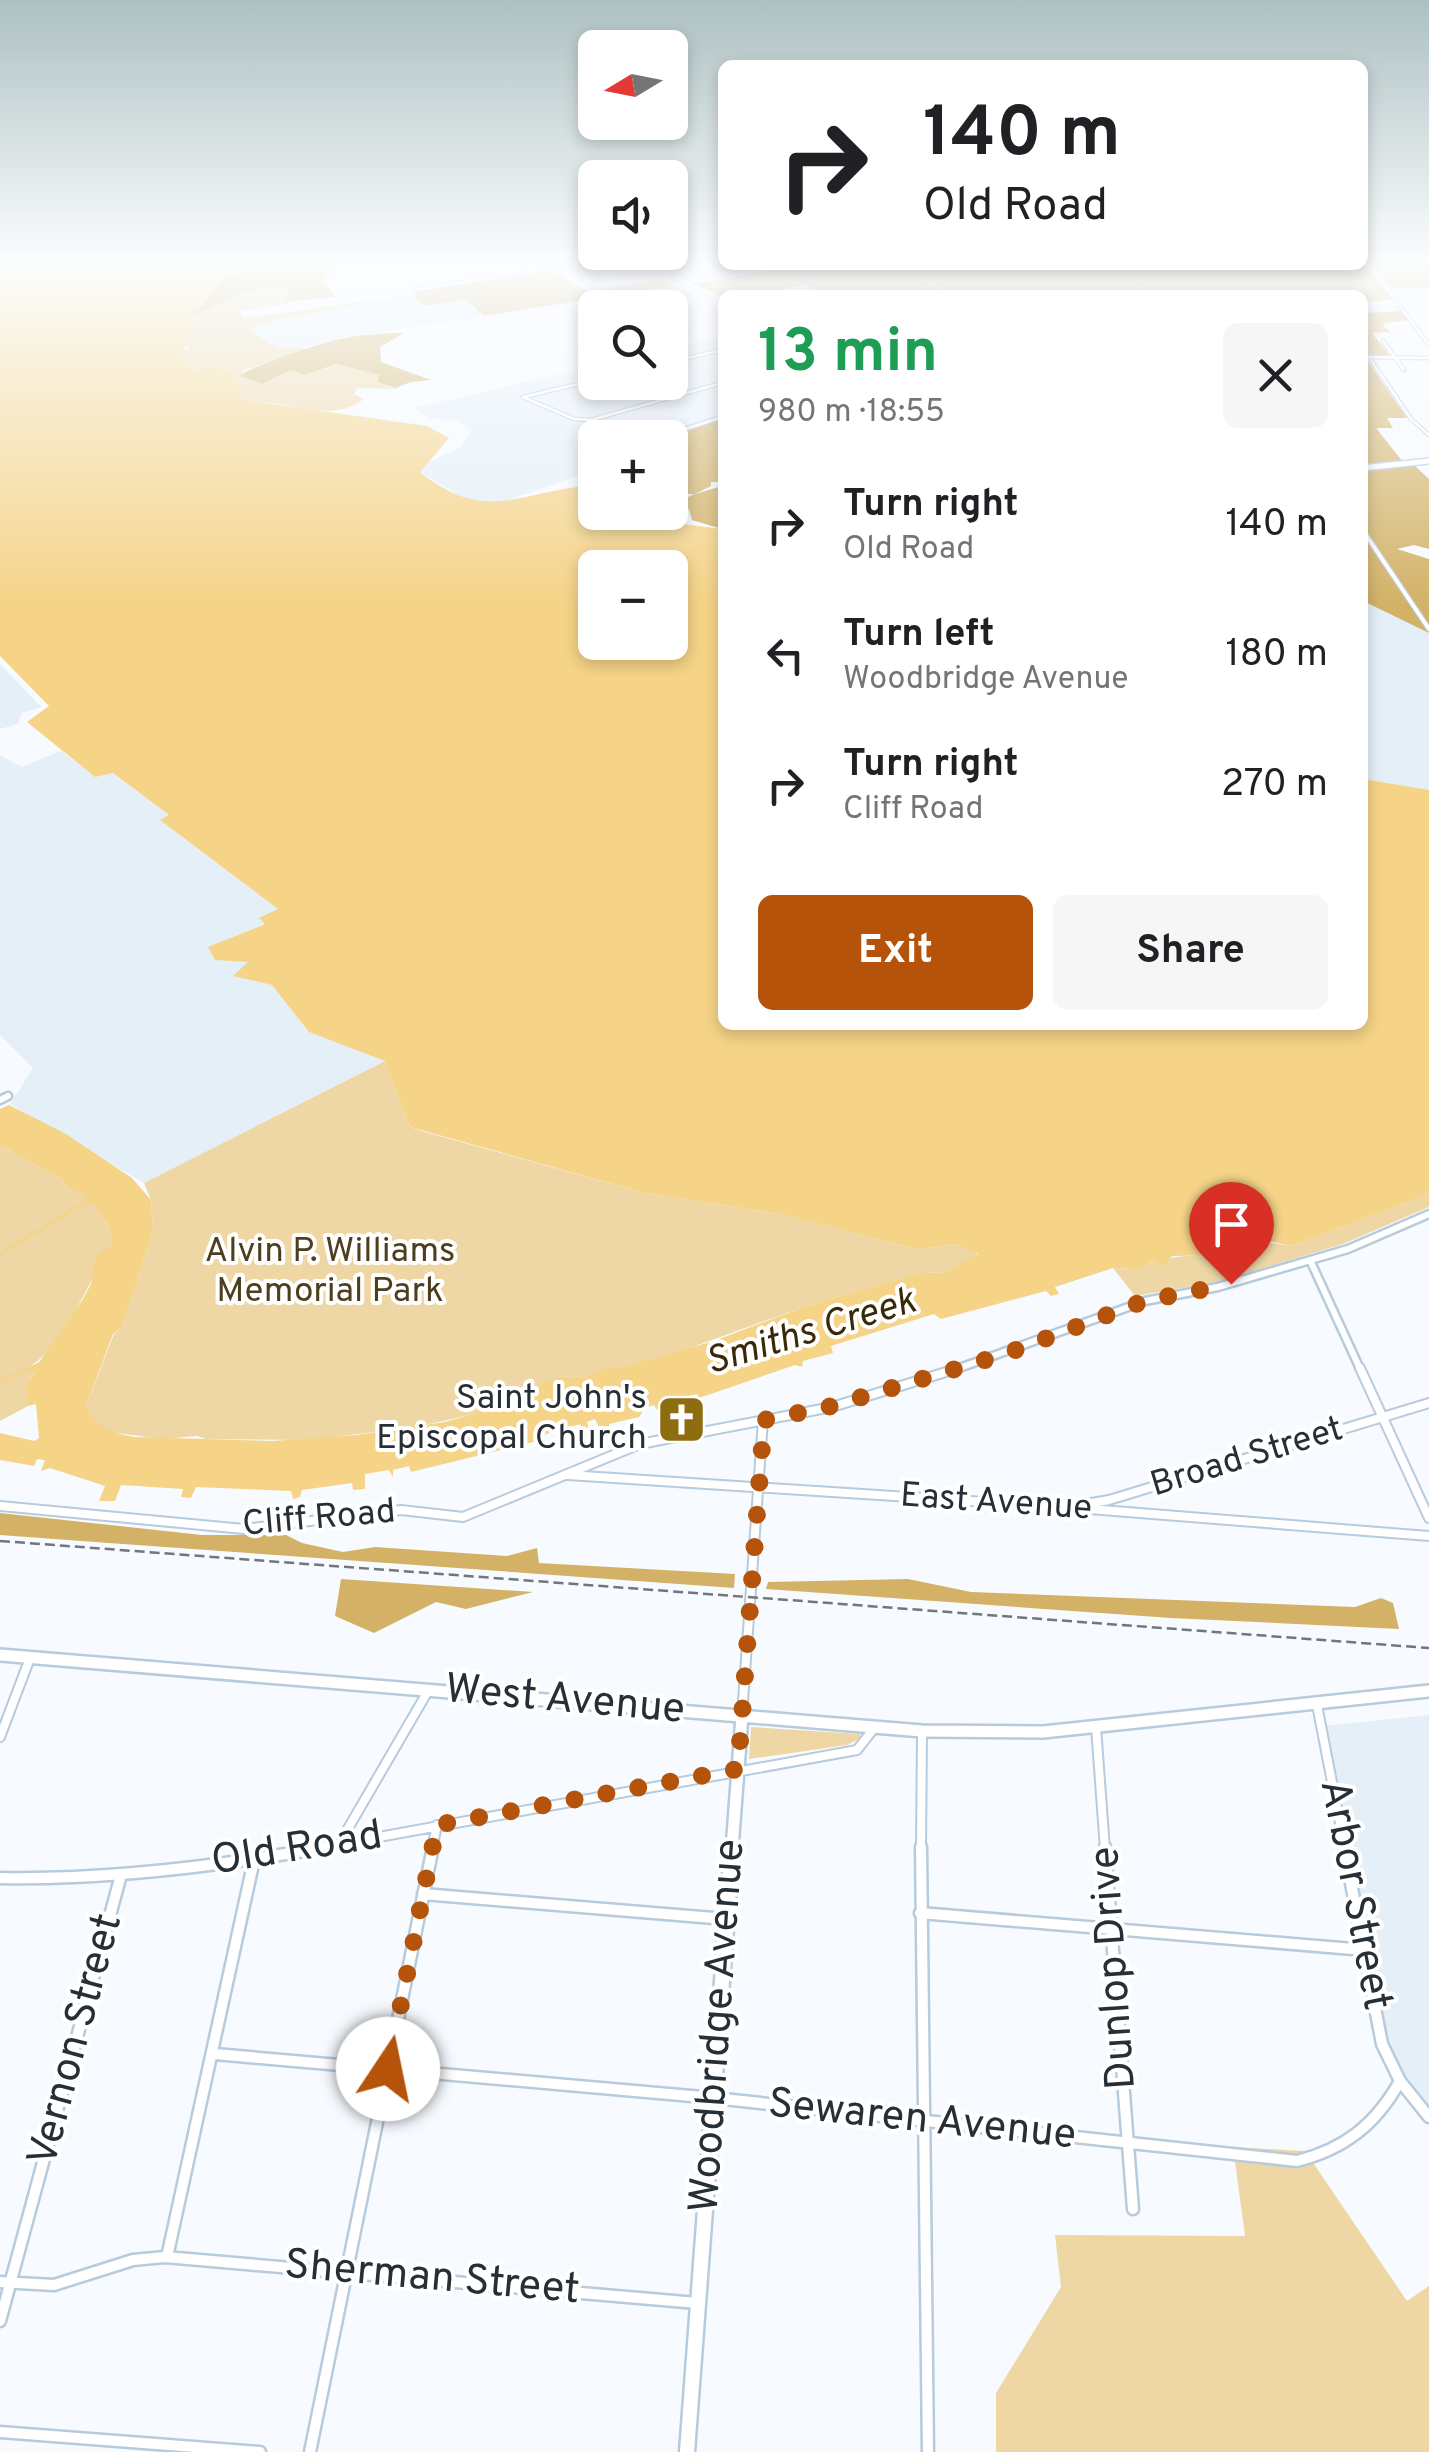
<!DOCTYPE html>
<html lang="en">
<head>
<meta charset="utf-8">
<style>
  :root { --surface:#fff; --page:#f6f6f6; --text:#202124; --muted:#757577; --accent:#b45309 }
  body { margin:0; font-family:Overpass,sans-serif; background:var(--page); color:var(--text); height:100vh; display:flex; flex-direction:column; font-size:38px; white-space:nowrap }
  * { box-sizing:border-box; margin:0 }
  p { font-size:32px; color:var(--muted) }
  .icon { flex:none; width:55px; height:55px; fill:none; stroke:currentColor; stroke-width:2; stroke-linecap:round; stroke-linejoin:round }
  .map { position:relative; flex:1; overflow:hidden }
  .drawer { position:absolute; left:718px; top:290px; width:650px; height:740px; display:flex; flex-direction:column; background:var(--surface); border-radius:15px; box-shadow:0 5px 15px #0003 }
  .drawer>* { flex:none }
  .banner { position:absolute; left:718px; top:60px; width:650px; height:210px; border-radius:15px; box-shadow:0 5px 15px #0003; background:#fff; color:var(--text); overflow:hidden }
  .needle { width:65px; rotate:260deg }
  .tools { position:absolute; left:578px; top:30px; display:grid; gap:20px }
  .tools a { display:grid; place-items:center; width:110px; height:110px; border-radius:15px; background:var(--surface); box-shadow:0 5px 15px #0003; font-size:50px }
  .pin { position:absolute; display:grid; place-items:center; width:85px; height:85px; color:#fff; margin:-102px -42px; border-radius:50% 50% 50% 0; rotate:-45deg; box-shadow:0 0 10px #0007 }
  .pin .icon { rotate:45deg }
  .me { position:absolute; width:110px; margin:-55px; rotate:11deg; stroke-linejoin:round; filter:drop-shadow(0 0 8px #0008) }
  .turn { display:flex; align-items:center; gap:35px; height:210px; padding:0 40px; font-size:45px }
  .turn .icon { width:130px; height:130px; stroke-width:2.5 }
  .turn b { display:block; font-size:70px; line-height:85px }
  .round { display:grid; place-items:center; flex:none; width:105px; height:105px; border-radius:15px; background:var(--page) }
  .summary { display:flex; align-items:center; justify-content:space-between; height:170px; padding:0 40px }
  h1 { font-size:60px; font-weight:700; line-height:75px; color:#1e9e55 }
  .action { display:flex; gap:20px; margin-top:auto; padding:20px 40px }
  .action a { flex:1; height:115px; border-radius:15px; background:var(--accent); color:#fff; font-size:40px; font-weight:700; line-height:115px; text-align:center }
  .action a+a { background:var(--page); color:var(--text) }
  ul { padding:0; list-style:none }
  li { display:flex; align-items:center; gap:30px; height:130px; padding:0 40px }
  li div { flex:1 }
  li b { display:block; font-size:38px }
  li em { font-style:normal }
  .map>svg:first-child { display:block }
  .built { fill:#e4eff8 }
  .green { fill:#eed7a5 }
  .forest { fill:#d3b267 }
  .water { fill:#f5d387; fill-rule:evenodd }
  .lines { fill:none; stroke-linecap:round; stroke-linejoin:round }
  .stream { stroke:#f5d387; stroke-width:2.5 }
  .minor-far4-casing { stroke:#b7cbdc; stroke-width:5 }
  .minor-far3-casing { stroke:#b7cbdc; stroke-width:6 }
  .minor-far2-casing { stroke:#b7cbdc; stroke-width:11 }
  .minor-far1-casing { stroke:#b7cbdc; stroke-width:12 }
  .minor-casing { stroke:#b7cbdc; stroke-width:15 }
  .tertiary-far3-casing { stroke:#b7cbdc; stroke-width:6 }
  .tertiary-far2-casing { stroke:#b7cbdc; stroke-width:8 }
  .tertiary-far1-casing { stroke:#b7cbdc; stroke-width:16 }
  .tertiary-casing { stroke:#b7cbdc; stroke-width:19 }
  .minor-far4 { stroke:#fff; stroke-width:2.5 }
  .minor-far3 { stroke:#fff; stroke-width:4 }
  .minor-far2 { stroke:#fff; stroke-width:6 }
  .minor-far1 { stroke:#fff; stroke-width:8 }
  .minor { stroke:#fff; stroke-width:10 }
  .tertiary-far3 { stroke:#fff; stroke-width:4 }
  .tertiary-far2 { stroke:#fff; stroke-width:5 }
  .tertiary-far1 { stroke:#fff; stroke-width:11 }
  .tertiary { stroke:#fff; stroke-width:14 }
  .rail { stroke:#6f767c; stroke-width:2.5; stroke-dasharray:10 5; stroke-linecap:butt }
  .route { stroke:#b45309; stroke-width:18; stroke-dasharray:0 32.4 }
  .labels { text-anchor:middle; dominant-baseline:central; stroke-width:8; stroke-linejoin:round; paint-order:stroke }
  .park-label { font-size:35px; fill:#4d3f1e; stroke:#fff }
  .poi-label { font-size:35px; fill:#272f36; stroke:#fff; text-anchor:end }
  .street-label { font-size:35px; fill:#272f36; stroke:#fff }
  .water-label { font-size:38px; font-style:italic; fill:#382a08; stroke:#fff }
  .near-street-label { font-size:42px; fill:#272f36; stroke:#fff }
</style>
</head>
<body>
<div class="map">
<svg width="1429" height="2452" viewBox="0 0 1429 2452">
  <rect width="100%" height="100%" fill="#f7fbff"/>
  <!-- built -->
  <path class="built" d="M413,295L424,306L466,300L484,316L342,338L295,350L278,348L251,330L270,319Z
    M722,337V415L665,437L595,438V470L496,504L467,500L420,472L429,462L460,448L472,429L456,421L429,418L415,408L595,366V382H670V349Z
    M1362,601L1429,633V790L1363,779Z
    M0,664L41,707L22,713L18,724L0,729Z
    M61,751L95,777L112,773L170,816L161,821L279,910L260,919L266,923L209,947L250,962L234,976L272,985L309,1032L385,1061L144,1183L10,1104L33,1068L0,1035V755L22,767Z
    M1429,1715V2123L1393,2079L1369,2016L1323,1726Z"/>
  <!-- green -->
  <path class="green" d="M275,285L291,291L284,302L295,303L239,311L243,318L405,296L258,324L251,331L278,348L310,349L244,370L241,376L262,384L292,370L305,375L336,364L379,375L388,387L399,389L357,388L354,394L364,399C337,420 304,407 272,403C265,402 255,402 248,400C226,394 225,362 197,370L181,363L183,359L177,358L178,353L188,349L189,344L183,342L193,316L256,289Z
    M385,1061L410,1127L425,1132L645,1193L780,1214L917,1249L959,1244L974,1249L978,1257L944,1273L924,1272L804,1307L687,1349L585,1378L561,1376L513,1403L479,1413L416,1427L307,1440L206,1439L197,1436L163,1439L108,1432L97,1425L86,1406L114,1334L122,1327L153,1232L151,1200L144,1183Z
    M0,1145L64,1181L65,1187L86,1195L88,1202L97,1205V1213C108,1221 112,1231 111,1245C91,1279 60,1351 26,1369L35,1372L28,1382V1406L0,1421Z
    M1429,1194V1207L1343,1244L1217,1282L1135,1296L1113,1268L1138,1269L1154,1260L1193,1255L1223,1243L1237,1244L1248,1239L1291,1246Z
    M751,1727L860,1734L861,1738L847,1745L749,1759Z
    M1233,2147L1305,2151L1407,2301L1429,2286V2452H996V2393L1061,2287L1055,2235L1245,2236Z"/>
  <!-- forest -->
  <path class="forest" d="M246,262H341L321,281L336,297L283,302L291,291C259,279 224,304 193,316L226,275L239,273Z
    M1370,262H1429V289L1391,287L1373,265L1385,263Z
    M801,265H1123L1130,277L1126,265H1365L1394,299L1363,303L1362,295H1140L1134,281L1138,295H899C886,288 829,295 808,295L819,291L802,285L759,295H722V298L696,284Z
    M551,269L586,291L605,288L600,295L616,293L609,288L660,279L671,286L484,316L466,300L423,306L412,292Z
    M1403,311L1409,320L1385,323L1383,326L1390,332L1372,333L1390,356L1365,357L1407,418H1387L1393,428H1376L1403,462L1363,466V313Z
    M395,333H404L380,347L381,362L431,380L411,382L395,388L378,382L379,375L336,364L305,375L291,370L262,384L240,376C246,368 327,341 340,339C358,335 377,334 395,333Z
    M722,419V482H711V486L695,494L722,486V529L692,520L689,509L677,503L694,494H670V438H665Z
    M1414,465L1429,479V549L1414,545L1397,549L1429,559V625L1363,526L1362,470Z
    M1362,531L1429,633L1363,601Z
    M0,1513L202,1535H286L302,1543L343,1552L375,1547L507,1556L537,1548L539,1563L735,1574L734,1588L95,1542L0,1535Z
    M341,1579L533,1592L466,1609L436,1602L374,1633L335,1616Z
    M908,1579L971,1592L1355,1607L1381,1598L1393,1603L1399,1629L1171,1618L766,1589L768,1582Z"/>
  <!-- water -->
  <path class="water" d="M12,262H246L239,273L226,275L194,314L192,336L184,341L189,344L177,357L184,358L181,363L197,370L207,367L232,372V380L244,388L236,393L246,400L427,426L449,438L420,472C487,526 521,490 595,485V512L648,513L667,522L722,529V1025H1362L1363,779L1429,790V1194L1291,1246L1264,1240L1223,1243C1212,1255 1188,1256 1172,1256L1163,1267L1154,1260L1138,1269L1113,1268L1055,1287L1059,1294L1051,1296L1046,1291L941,1319L934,1314L831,1346L833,1353L803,1361L802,1367L795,1365L699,1398L697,1394L664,1402L665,1408L657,1410L654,1405L645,1408L639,1417L609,1424L610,1428L600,1429L595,1419L587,1422L591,1436L585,1437L580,1424L536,1437L537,1441L411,1472L409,1466L393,1470V1477L389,1470L365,1474V1489L353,1490L352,1483L302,1490L300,1497L293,1499L291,1491L196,1487L191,1498L181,1497L183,1489L121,1485L115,1501H99L105,1486L50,1468L41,1471L45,1460L37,1459L34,1466L0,1460V1433L34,1441L39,1438L36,1404L28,1406V1382L35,1372L24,1370L39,1362L83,1299L91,1284L96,1256L111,1245C112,1231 108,1221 97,1213L96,1205L88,1203L85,1195L65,1187L64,1181L0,1145V1109L9,1105L66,1134L132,1178L151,1200L153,1232L122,1327L113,1334L86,1406C99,1429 109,1432 134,1437L272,1441L356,1435L445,1422L513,1403L530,1390L561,1376L585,1378L608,1367L619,1368L714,1341L804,1307L923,1272L944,1273L978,1254L959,1244L917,1249L780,1214L645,1193L410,1127L385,1061L309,1032L272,985L233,976L248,962L215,960L208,947L265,924L259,918L278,909L160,820L169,815L113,773L95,777L27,722L49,706L0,656V266ZM595,568H670V642H595Z"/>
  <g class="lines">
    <!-- stream -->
    <path class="stream" d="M919,267L916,274L941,290L968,295
      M0,1254L87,1201
      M0,1382L24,1370"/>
    <defs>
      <path id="minor-far4" d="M1367,262L1429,345
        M415,290L588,262
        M1383,341L1404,370
        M1362,357L1429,358
        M1369,357L1411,419L1429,435
        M670,362L722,350
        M595,380L523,397L574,419L591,420L722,383
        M676,432L722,417"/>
      <path id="minor-far3" d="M1362,529L1429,629"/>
      <path id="minor-far2" d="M0,1100L8,1096
        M1310,1260L1361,1371
        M951,1371L1145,1301L1218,1287L1348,1249L1429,1214"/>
      <path id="minor-far1" d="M1360,1368L1429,1518
        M568,1475L1064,1507L1429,1536
        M1080,1505L1109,1500L1429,1403
        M0,1506L244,1529L401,1510L463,1517L640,1444L832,1407L959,1368
        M1317,1705L1345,1849
        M742,1715L763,1420
        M1096,1727L1105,1849
        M0,1737L30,1658
        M339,1844L428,1691
        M313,1849L857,1750L875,1727
        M432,1849L437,1825
        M921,1849L922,1731"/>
      <path id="minor" d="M921,1847L928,2452
        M1105,1847L1133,2209
        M0,1878C109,1880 220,1866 327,1847
        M423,1894L726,1919
        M920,1913L1365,1950
        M215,2054L714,2098L1297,2161C1345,2149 1376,2124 1400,2081L1382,2044L1344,1847
        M1400,2081L1429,2117
        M167,2257L254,1860
        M0,2282L54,2285L133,2260L165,2257L697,2303
        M0,2321L121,1875
        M0,2432L260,2452
        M310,2452L433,1847"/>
      <path id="tertiary-far3" d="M647,262L722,300"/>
      <path id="tertiary-far2" d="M1362,468L1429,461"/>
      <path id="tertiary-far1" d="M0,1655L922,1731L1043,1732L1429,1691
        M732,1849L742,1716"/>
      <path id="tertiary" d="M687,2452L732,1847"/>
    </defs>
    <!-- minor-far4 casing -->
    <use href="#minor-far4" class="minor-far4-casing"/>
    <!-- minor-far3 casing -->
    <use href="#minor-far3" class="minor-far3-casing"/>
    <!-- minor-far2 casing -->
    <use href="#minor-far2" class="minor-far2-casing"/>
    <!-- minor-far1 casing -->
    <use href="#minor-far1" class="minor-far1-casing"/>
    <!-- minor casing -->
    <use href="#minor" class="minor-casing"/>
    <!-- tertiary-far3 casing -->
    <use href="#tertiary-far3" class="tertiary-far3-casing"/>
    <!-- tertiary-far2 casing -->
    <use href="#tertiary-far2" class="tertiary-far2-casing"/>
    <!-- tertiary-far1 casing -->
    <use href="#tertiary-far1" class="tertiary-far1-casing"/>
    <!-- tertiary casing -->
    <use href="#tertiary" class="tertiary-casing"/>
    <!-- minor-far4 -->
    <use href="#minor-far4" class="minor-far4"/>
    <!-- minor-far3 -->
    <use href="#minor-far3" class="minor-far3"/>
    <!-- minor-far2 -->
    <use href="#minor-far2" class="minor-far2"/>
    <!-- minor-far1 -->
    <use href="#minor-far1" class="minor-far1"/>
    <!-- minor -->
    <use href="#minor" class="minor"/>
    <!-- tertiary-far3 -->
    <use href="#tertiary-far3" class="tertiary-far3"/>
    <!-- tertiary-far2 -->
    <use href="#tertiary-far2" class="tertiary-far2"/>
    <!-- tertiary-far1 -->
    <use href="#tertiary-far1" class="tertiary-far1"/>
    <!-- tertiary -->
    <use href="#tertiary" class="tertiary"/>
    <!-- rail -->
    <path class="rail" d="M0,1541L1429,1648"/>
  </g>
  <!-- sky -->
  <linearGradient id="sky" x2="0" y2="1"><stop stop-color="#adc0c1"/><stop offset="0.43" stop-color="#fbfdff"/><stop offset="1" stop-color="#fbfdff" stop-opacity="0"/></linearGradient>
  <rect width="1429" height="606" fill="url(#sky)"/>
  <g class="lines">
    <!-- route -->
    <path class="route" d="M388,2069L437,1825L738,1769L764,1420L832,1406L1005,1354L1144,1301L1231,1284"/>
  </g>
  <!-- icons -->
  <defs>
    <symbol id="church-square" viewBox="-11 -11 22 22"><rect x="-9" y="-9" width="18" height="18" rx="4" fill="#8e6c10" stroke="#fff"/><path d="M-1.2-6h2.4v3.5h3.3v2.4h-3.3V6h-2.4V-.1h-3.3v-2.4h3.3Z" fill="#fff"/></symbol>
  </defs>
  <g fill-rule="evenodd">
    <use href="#church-square" x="654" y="1392" width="55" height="55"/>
  </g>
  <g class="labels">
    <!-- park labels -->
    <g class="park-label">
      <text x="330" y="1252">Alvin P. Williams<tspan x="330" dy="40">Memorial Park</tspan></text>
    </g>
    <!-- poi labels -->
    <g class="poi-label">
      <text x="647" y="1399">Saint John's<tspan x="647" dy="40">Episcopal Church</tspan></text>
    </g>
    <!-- street labels -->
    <g class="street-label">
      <text transform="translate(1247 1458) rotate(-17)">Broad Street</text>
      <text transform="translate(996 1503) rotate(4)">East Avenue</text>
      <text transform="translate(319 1519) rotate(-5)">Cliff Road</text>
    </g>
    <!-- water labels -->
    <g class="water-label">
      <text transform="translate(811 1333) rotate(-17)">Smiths Creek</text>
    </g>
    <!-- near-street labels -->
    <g class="near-street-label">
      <text transform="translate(565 1701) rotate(5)">West Avenue</text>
      <text transform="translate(297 1850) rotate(-9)">Old Road</text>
      <text transform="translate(1354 1895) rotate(79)">Arbor Street</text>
      <text transform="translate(1115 1968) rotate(-94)">Dunlop Drive</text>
      <text transform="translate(719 2026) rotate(-86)">Woodbridge Avenue</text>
      <text transform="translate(77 2040) rotate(-75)">Vernon Street</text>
      <text transform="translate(922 2121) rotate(6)">Sewaren Avenue</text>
      <text transform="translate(432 2279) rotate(5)">Sherman Street</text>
    </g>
  </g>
</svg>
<div class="tools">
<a><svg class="needle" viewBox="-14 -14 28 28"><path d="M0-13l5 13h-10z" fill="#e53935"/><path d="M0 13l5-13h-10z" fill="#757577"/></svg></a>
<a><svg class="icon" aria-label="sound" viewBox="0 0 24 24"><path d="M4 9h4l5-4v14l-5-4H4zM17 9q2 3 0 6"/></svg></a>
<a><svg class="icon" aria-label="search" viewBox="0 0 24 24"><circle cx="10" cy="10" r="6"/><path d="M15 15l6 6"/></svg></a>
<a>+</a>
<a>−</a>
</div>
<div class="pin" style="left:1231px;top:1284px;background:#d93025"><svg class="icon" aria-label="arrive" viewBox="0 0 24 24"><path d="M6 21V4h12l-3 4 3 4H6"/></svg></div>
<svg class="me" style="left:388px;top:2069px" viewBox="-20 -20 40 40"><circle r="19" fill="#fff"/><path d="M0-13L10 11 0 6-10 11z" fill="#b45309"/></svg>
<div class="banner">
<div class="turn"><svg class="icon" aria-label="right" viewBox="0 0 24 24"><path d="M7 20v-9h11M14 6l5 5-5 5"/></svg><div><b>140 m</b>Old Road</div></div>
</div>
<section class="drawer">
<div class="summary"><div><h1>13 min</h1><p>980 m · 18:55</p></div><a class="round"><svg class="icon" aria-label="close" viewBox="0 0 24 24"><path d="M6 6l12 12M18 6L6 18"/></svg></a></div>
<ul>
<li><svg class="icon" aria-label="right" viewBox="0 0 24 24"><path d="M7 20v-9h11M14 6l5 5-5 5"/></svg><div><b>Turn right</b><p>Old Road</p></div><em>140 m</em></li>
<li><svg class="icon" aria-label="left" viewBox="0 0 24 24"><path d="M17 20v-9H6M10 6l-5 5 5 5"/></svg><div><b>Turn left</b><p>Woodbridge Avenue</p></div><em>180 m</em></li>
<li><svg class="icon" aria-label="right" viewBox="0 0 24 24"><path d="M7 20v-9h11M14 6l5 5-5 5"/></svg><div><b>Turn right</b><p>Cliff Road</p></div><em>270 m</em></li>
</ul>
<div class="action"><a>Exit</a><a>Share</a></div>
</section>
</div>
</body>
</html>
